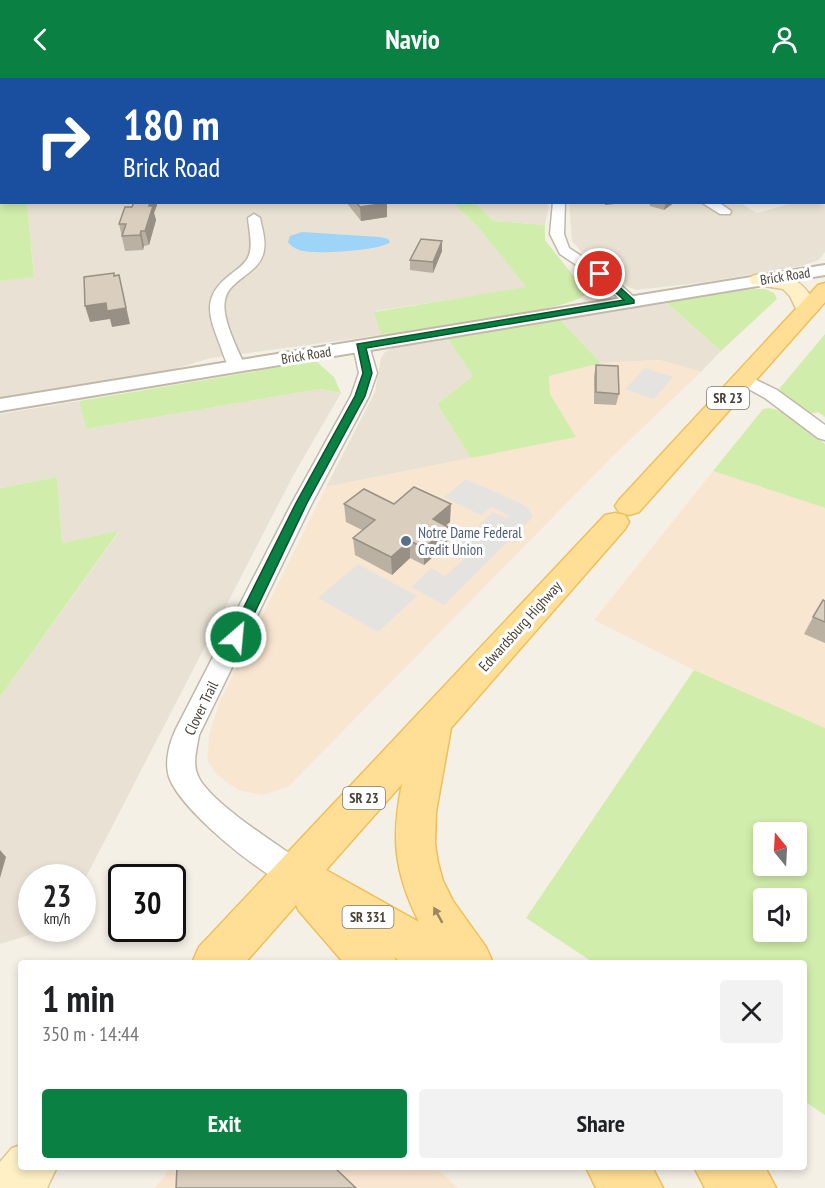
<!DOCTYPE html>
<html lang="en">
<head>
<meta charset="utf-8">
<style>
  :root { --surface:#fff; --page:#f2f2f2; --text:#202124; --muted:#757577; --accent:#0b8043 }
  body { margin:0; font-family:"PT Sans Narrow",sans-serif; background:var(--page); color:var(--text); height:100vh; display:flex; flex-direction:column; font-size:22px; white-space:nowrap }
  * { box-sizing:border-box; margin:0 }
  p { font-size:20px; color:var(--muted) }
  .icon { flex:none; width:33px; height:33px; fill:none; stroke:currentColor; stroke-width:2; stroke-linecap:round; stroke-linejoin:round }
  .map { position:relative; flex:1; overflow:hidden }
  .panel { position:absolute; left:18px; top:882px; width:789px; height:210px; display:flex; flex-direction:column; background:var(--surface); border-radius:6px; box-shadow:0 3px 9px #0003 }
  .panel>* { flex:none }
  .banner { position:absolute; left:0px; top:0px; width:825px; height:126px; box-shadow:0 3px 9px #0003; background:#1a4fa0; color:#fff; overflow:hidden }
  .needle { width:39px; rotate:342deg }
  .fabs { position:absolute; left:753px; top:744px; display:grid; gap:12px }
  .fabs a { display:grid; place-items:center; width:54px; height:54px; border-radius:6px; background:var(--surface); box-shadow:0 3px 9px #0003; font-size:30px }
  .speed { position:absolute; left:18px; top:786px; display:flex; gap:12px; font-size:30px; font-weight:700; text-align:center }
  .speed>* { display:grid; place-content:center; width:78px; height:78px; border-radius:50%; background:var(--surface); box-shadow:0 3px 9px #0003; line-height:1 }
  .speed small { font-size:15px; font-weight:400 }
  .speed .limit { border:3px solid #111; border-radius:9px; background:#fff; color:#111 }
  .pin { position:absolute; display:grid; place-items:center; width:51px; height:51px; color:#fff; margin:-26px; border:3px solid #fff; border-radius:50%; box-shadow:0 2px 6px #0007 }
  .me { position:absolute; width:66px; margin:-33px; rotate:27deg; stroke-linejoin:round; filter:drop-shadow(0 0 4px #0008) }
  .turn { display:flex; align-items:center; gap:21px; height:126px; padding:0 24px; font-size:27px }
  .turn .icon { width:78px; height:78px; stroke-width:2.5 }
  .turn b { display:block; font-size:42px; line-height:51px }
  .round { display:grid; place-items:center; flex:none; width:63px; height:63px; border-radius:6px; background:var(--page) }
  .head { display:flex; align-items:center; justify-content:space-between; height:102px; padding:0 24px }
  h1 { font-size:36px; font-weight:700; line-height:45px }
  .primary-button { display:flex; gap:12px; margin-top:auto; padding:12px 24px }
  .primary-button a { flex:1; height:69px; border-radius:6px; background:var(--accent); color:#fff; font-size:24px; font-weight:700; line-height:69px; text-align:center }
  .primary-button a+a { background:var(--page); color:var(--text) }
  header { display:flex; justify-content:space-between; align-items:center; height:78px; padding:0 24px; background:var(--accent); color:#fff; font-size:27px; font-weight:700 }
  .map>svg:first-child { display:block }
  .residential { fill:#e9e2d4 }
  .commercial { fill:#f9e6d0 }
  .green { fill:#d1edab; fill-rule:evenodd }
  .parking { fill:#e5e3df }
  .water { fill:#9dd4f7 }
  .lines { fill:none; stroke-linecap:round; stroke-linejoin:round }
  .minor-casing { stroke:#c1b8a8; stroke-width:3 }
  .tertiary-casing { stroke:#c1b8a8; stroke-width:4 }
  .secondary-casing { stroke:#dcc794; stroke-width:3 }
  .primary-casing { stroke:#efbf5a; stroke-width:3 }
  .minor { fill:#fff; fill-rule:evenodd }
  .tertiary { fill:#fff; fill-rule:evenodd }
  .secondary { fill:#fff0c6; fill-rule:evenodd }
  .primary { fill:#ffde95; fill-rule:evenodd }
  .wall { fill:#bbb1a3 }
  .shaded-wall { fill:#999085 }
  .building { fill:#dacebe; stroke:#999085; stroke-width:1.5 }
  .oneway { fill:#9a8760 }
  .route { fill:#0b8043; stroke:#07532c; stroke-width:1.5 }
  .service-dot { fill:#5c6f8a; stroke:#fff; stroke-width:2 }
  .labels { text-anchor:middle; dominant-baseline:central; stroke-width:6; stroke-linejoin:round; paint-order:stroke }
  .far-street-label { font-size:14px; fill:#484035; stroke:#fff }
  .shield { fill:#fff; stroke:#7f7972; stroke-width:1.5 }
  .shield-label { font-size:14px; font-weight:bold; fill:#484035 }
  .service-label { font-size:15px; fill:#4e5e75; stroke:#fff; text-anchor:start }
  .street-label { font-size:15px; fill:#484035; stroke:#fff }
</style>
</head>
<body>
<header><svg class="icon" aria-label="back" viewBox="0 0 24 24"><path d="M15 5l-7 7 7 7"/></svg>Navio<svg class="icon" aria-label="person" viewBox="0 0 24 24"><circle cx="12" cy="8" r="4"/><path d="M4 21q1-7 8-7t8 7"/></svg></header>
<div class="map">
<svg width="825" height="1110" viewBox="0 0 825 1110">
  <rect width="100%" height="100%" fill="#f5f0e6"/>
  <!-- residential -->
  <path class="residential" d="M739,124L757,135L793,125H815L825,127V174L819,182L801,188L707,204L637,212L628,209L617,198L588,181L572,163L569,125Z
    M27,125H453L478,149L527,210L375,233L381,257L211,280L158,296L0,322V203L34,198Z
    M475,125H546L549,129L545,147L494,143Z
    M666,224L721,273L701,294L659,282L601,285L560,242Z
    M448,261L473,298L437,326L471,380L326,409L375,314L381,280L385,274L392,270Z
    M320,311L341,315L293,398L83,805L82,800H32V850L50,851L0,866V619L119,454L62,465L57,399L0,410V336L79,323L86,351Z"/>
  <!-- commercial -->
  <path class="commercial" d="M659,282L701,294L612,379L288,709L262,717L238,712L217,697L207,682L210,654L220,623L326,409L575,359L550,316L549,297L601,285Z
    M713,393L825,430V650L694,592L594,542Z
    M171,1089H435L458,1110H155Z"/>
  <!-- green -->
  <path class="green" d="M0,5L2,124L27,125L34,199L0,203Z
    M453,125H475L494,143L545,147V162L587,215C575,233 412,253 381,257L374,234L526,209L478,149Z
    M753,211H765L774,215L777,221L721,273L666,224Z
    M560,242L601,285L549,298L550,316L576,359L471,380L437,326L473,298L448,261Z
    M825,256V339L818,334L809,336L779,311Z
    M316,283L334,299L341,315L320,311L86,351L79,323Z
    M769,330C792,334 808,352 825,366V430L713,393L763,331Z
    M57,399L62,465L119,453L0,619V410Z
    M694,592L825,650V1037L804,1023V885H594L526,840ZM796,754V788H764V754ZM796,820V854H764V820Z"/>
  <!-- parking -->
  <path class="parking" d="M645,290L673,299L654,321L625,311Z
    M466,401L522,426L528,430L533,439L444,527L411,509L431,490L445,498L468,477L454,470L493,434L506,440L510,438L492,429L481,437L444,419Z
    M358,486L417,518L378,554L318,520Z"/>
  <!-- water -->
  <path class="water" d="M302,154L380,159L388,161L390,164C380,173 313,177 299,172C294,170 291,168 288,164L290,158Z"/>
  <g class="lines">
    <defs>
      <path id="minor" d="M428,0H438L439,2H429Z
        M651,0H663L664,2H652Z
        M553,124H565L564,156L569,170L609,196L636,221L639,224L636,227H626L599,202L560,176L550,156Z
        M701,124H718L731,133L730,136H720Z
        M254,136L260,140C262,150 266,162 264,172C261,196 229,200 225,222C221,240 238,272 245,288L237,293C226,290 224,277 220,267C209,238 201,219 230,197C237,191 246,186 249,177C253,166 249,152 248,140Z
        M361,263L369,268L377,295L369,318L312,425L199,657C197,670 192,686 198,698C210,725 280,768 306,787L310,797L306,807L295,811C262,798 181,733 169,699C164,683 170,663 177,649L292,425L351,318L359,295L353,268Z
        M744,296L777,312L825,347V362L818,360L765,320L738,305L735,301L738,297Z"/>
      <path id="tertiary" d="M825,187V197L0,333V321Z"/>
      <path id="secondary" d="M759,196C790,197 807,202 817,233L813,237L806,239L799,237L790,218L783,211L752,206L749,202L752,198Z
        M21,1067V1089H57L47,1110H0V1084L12,1070Z"/>
      <path id="primary" d="M825,205V224L639,434L629,437L619,434L615,428L619,422L818,207Z
        M615,435L625,437L629,444L625,451L451,650L436,734L435,766L438,785L443,803L453,823L486,869L493,885H402L394,879L397,885H344L299,833L296,827L245,885H192L199,869L605,437ZM402,706C391,759 394,794 419,844L326,792Z
        M586,1089H652L663,1110H596Z
        M694,1089H765L776,1110H705Z"/>
    </defs>
    <!-- minor casing -->
    <use href="#minor" class="minor-casing"/>
    <!-- tertiary casing -->
    <use href="#tertiary" class="tertiary-casing"/>
    <!-- secondary casing -->
    <use href="#secondary" class="secondary-casing"/>
    <!-- primary casing -->
    <use href="#primary" class="primary-casing"/>
    <!-- minor -->
    <use href="#minor" class="minor"/>
    <!-- tertiary -->
    <use href="#tertiary" class="tertiary"/>
    <!-- secondary -->
    <use href="#secondary" class="secondary"/>
    <!-- primary -->
    <use href="#primary" class="primary"/>
  </g>
  <!-- wall -->
  <path class="wall" d="M134,124H156L157,127L154,135L156,142L149,167L144,168L143,172L125,173L119,146L132,129Z
    M346,124H386L387,139L361,143Z
    M649,124H675L664,132L650,128Z
    M442,163V173L433,195L410,192V182Z
    M596,287L619,316L616,327L594,326V298Z
    M344,426H394L450,444L445,447L448,449L447,466L424,487L410,480L392,497L355,477L353,460L362,452L346,444Z
    M825,523V565L804,556L813,539Z"/>
  <!-- shaded-wall -->
  <path class="shaded-wall" d="M322,0H334L332,2H319Z
    M150,124H156L157,127L154,135L156,142L149,167L145,153Z
    M605,124H634L605,127Z
    M666,124H675L664,132Z
    M387,125V139L361,143L360,129Z
    M141,153L144,168L143,172L140,157Z
    M442,163V173L433,195V184Z
    M119,197L130,246L112,249L110,241L90,244L85,228Z
    M451,426L450,444L433,459V441Z
    M448,449L447,466L424,487V470Z
    M410,463V480L392,497L391,479Z
    M0,772L6,779L0,800Z"/>
  <!-- building -->
  <path class="building" d="M37,0H322L319,2H37Z
    M442,0H549L550,2H444Z
    M679,0H825V5H824V2H677Z
    M134,124H150L149,128H153L145,153H141L140,157L122,158L126,146H119L125,129H132Z
    M356,124H386L387,125L360,129Z
    M421,161L442,163L433,184L410,182Z
    M114,195V198L119,197L126,230L107,233L106,225L85,228L84,199Z
    M596,287L618,288L619,316L596,314Z
    M414,409L451,426L433,441L448,449L424,470L410,463L391,479L353,460L375,442L344,426L364,411L394,426Z
    M823,522L825,523V544L813,539Z
    M177,1089H334L356,1110H176Z"/>
  <!-- one-way arrows -->
  <defs><path id="oneway-solid" d="M-6-.8H1V-3.2L6.5 0L1 3.2V.8H-6Z" transform="scale(1.5)"/></defs>
  <use class="oneway" href="#oneway-solid" transform="translate(438 837) rotate(-119)"/>
  <!-- route -->
  <path class="route" d="M597,194H603L634,222V225L366,270L372,295L365,318L307,425L243,559L236,564L231,563L229,559L296,425L355,318L363,295L357,266L624,222L597,198Z"/>
  <!-- markers -->
  <circle class="service-dot" cx="406" cy="463" r="6"/>
  <g class="labels">
    <!-- far-street labels -->
    <g class="far-street-label">
      <text transform="translate(785 198) rotate(-9)">Brick Road</text>
      <text transform="translate(306 277) rotate(-9)">Brick Road</text>
    </g>
    <!-- shield labels -->
    <g class="shield">
      <rect x="707" y="309" width="42" height="22" rx="4.5"/>
      <rect x="343" y="709" width="42" height="22" rx="4.5"/>
      <rect x="342.5" y="828" width="51" height="22" rx="4.5"/>
    </g>
    <g class="shield-label">
      <text x="728" y="320">SR 23</text>
      <text x="364" y="720">SR 23</text>
      <text x="368" y="839">SR 331</text>
    </g>
    <!-- service labels -->
    <g class="service-label">
      <text x="418" y="454">Notre Dame Federal<tspan x="418" dy="17">Credit Union</tspan></text>
    </g>
    <!-- street labels -->
    <g class="street-label">
      <text transform="translate(520 548) rotate(-48)">Edwardsburg Highway</text>
      <text transform="translate(201 630) rotate(-64)">Clover Trail</text>
    </g>
  </g>
</svg>
<div class="fabs">
<a><svg class="needle" viewBox="-14 -14 28 28"><path d="M0-13l5 13h-10z" fill="#e53935"/><path d="M0 13l5-13h-10z" fill="#757577"/></svg></a>
<a><svg class="icon" aria-label="sound" viewBox="0 0 24 24"><path d="M4 9h4l5-4v14l-5-4H4zM17 9q2 3 0 6"/></svg></a>
</div>
<div class="speed"><div>23<small>km/h</small></div><div class="limit">30</div></div>
<div class="pin" style="left:600px;top:196px;background:#d93025"><svg class="icon" aria-label="arrive" viewBox="0 0 24 24"><path d="M6 21V4h12l-3 4 3 4H6"/></svg></div>
<svg class="me" style="left:236px;top:559px" viewBox="-20 -20 40 40"><circle r="17" fill="#0b8043" stroke="#fff" stroke-width="3"/><path d="M0-11L8 9 0 5-8 9z" fill="#fff"/></svg>
<div class="banner">
<div class="turn"><svg class="icon" aria-label="right" viewBox="0 0 24 24"><path d="M7 20v-9h11M14 6l5 5-5 5"/></svg><div><b>180 m</b>Brick Road</div></div>
</div>
<section class="panel">
<div class="head"><div><h1>1 min</h1><p>350 m · 14:44</p></div><a class="round"><svg class="icon" aria-label="close" viewBox="0 0 24 24"><path d="M6 6l12 12M18 6L6 18"/></svg></a></div>
<div class="primary-button"><a>Exit</a><a>Share</a></div>
</section>
</div>
</body>
</html>
